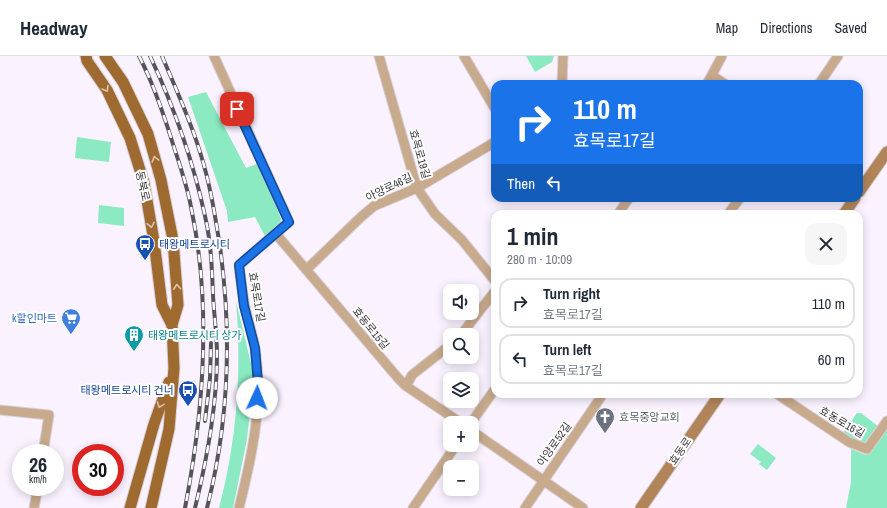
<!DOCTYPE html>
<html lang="en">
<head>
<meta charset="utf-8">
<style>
  :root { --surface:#fff; --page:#f6f6f7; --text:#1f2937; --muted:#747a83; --line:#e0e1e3 }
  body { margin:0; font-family:"Archivo Narrow","Noto Sans KR",sans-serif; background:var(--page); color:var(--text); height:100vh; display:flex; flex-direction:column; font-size:15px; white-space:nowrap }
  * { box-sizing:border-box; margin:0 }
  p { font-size:13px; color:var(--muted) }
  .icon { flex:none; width:22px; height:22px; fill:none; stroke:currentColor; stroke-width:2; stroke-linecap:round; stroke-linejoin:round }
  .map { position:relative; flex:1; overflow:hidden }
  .side { position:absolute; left:491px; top:154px; width:372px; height:188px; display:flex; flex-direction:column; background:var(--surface); border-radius:12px; box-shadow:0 2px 10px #0003 }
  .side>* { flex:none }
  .guide { position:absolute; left:491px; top:24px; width:372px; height:122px; border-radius:12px; box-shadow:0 2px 10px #0003; background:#1a73e8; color:#fff; overflow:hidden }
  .tools { position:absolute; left:443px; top:228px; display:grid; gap:8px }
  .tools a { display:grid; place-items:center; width:36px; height:36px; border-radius:8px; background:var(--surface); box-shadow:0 2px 10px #0003; font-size:20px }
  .speed { position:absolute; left:12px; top:388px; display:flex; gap:8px; font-size:20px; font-weight:700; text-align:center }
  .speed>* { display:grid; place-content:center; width:52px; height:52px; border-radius:50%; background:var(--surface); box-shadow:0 2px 10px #0003; line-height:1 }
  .speed small { font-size:10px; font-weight:400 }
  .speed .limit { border:6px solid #d22; background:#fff; color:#111 }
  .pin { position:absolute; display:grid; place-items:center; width:34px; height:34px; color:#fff; margin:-17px; border-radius:8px; box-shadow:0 2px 6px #0006 }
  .me { position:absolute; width:44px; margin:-22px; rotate:2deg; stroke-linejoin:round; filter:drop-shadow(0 0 3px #0008) }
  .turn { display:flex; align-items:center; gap:14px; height:84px; padding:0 16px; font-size:18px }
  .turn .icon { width:52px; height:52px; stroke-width:2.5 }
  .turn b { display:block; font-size:28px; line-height:34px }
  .then { display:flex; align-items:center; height:38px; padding:0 16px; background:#0003; gap:8px; font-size:15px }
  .round { display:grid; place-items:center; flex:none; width:42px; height:42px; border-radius:12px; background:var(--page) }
  .head { display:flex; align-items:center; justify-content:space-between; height:68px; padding:0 16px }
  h1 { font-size:24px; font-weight:700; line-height:30px }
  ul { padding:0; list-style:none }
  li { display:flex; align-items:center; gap:12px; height:50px; margin:0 8px 6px; padding:0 8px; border:2px solid var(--line); border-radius:12px }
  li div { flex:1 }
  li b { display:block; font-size:15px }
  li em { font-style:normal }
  header { display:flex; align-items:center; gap:24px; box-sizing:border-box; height:56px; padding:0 20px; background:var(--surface); border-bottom:1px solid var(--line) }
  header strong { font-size:19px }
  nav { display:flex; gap:22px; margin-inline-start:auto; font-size:14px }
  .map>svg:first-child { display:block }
  .green { fill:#8beac1 }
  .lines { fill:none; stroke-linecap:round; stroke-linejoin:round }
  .minor-casing { stroke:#d7d0dc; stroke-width:11 }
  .secondary-casing { stroke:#d7d0dc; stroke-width:13 }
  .primary-casing { stroke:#d7d0dc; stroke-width:13 }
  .minor { stroke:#c8aa8d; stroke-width:9 }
  .secondary { stroke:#b18559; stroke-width:11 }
  .primary { stroke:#9f6a2f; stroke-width:11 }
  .rail-casing { stroke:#57535a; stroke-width:4 }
  .rail { stroke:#fff; stroke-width:2.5; stroke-dasharray:8; stroke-linecap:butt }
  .oneway { stroke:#d9c3ac }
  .route-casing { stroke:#114b97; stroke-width:10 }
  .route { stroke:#1a73e8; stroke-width:7 }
  .labels { text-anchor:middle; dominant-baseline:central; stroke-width:4; stroke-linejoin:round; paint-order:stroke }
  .street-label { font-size:11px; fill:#3a373c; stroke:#fff }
  .transit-label { font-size:11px; fill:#164399; stroke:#fff; text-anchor:start }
  .shop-label { font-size:11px; fill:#366cbe; stroke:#fff; text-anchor:end }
  .culture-label { font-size:11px; fill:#0d838f; stroke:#fff; text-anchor:start }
  .worship-label { font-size:11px; fill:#5b616d; stroke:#fff; text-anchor:start }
</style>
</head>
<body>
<header>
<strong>Headway</strong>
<nav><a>Map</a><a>Directions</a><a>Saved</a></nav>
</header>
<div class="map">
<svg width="887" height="452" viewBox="0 0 887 452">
  <rect width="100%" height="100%" fill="#faf2ff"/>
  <!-- green -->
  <path class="green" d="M526,0H554L552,6L535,16Z
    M206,36L246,112L259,107L281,163L280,170L265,180L255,161L228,166L227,155L188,41Z
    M77,81L111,86L109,106L75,102Z
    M99,149L124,152V170L98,167Z
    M236,245L254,320L247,383L233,452H219C237,384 242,315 236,245Z
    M857,357H861L879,371L867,388L861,389L842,378Z
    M887,369V452H846L851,426V393L866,399Z
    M758,388L776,402L767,414L759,408L761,406L750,398Z"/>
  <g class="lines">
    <defs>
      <path id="minor" d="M214,0L289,166L239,209C241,223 242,238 245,251C248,265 253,279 255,293C264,346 252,400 239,452
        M379,0L417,132L435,158L462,184L495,225
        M464,0L495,53
        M713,20L725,28
        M562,28L563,0
        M707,28L722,0
        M819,28L838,0
        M618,158L629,142
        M728,158L740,142
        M276,178L398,322L406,330L461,367
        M306,214L361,161L374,150L417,132L495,86
        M461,279L495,235
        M406,330L412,319L450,289
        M777,338L849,386L867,393L887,365
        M0,354L49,359L43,397
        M471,367L495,333
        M472,375L583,452
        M34,452L38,431
        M413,452L456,389
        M525,452L603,338"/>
      <path id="secondary" d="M859,136L887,96
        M844,158L855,142
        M641,452L720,338"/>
      <path id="primary" d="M86,0L87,5L107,34L130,82L144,127L154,185L162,249L172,269L174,312L169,373L151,452
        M105,0L123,26L148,78L161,124L173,184L178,249L172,269
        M130,452L154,368L169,326"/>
    </defs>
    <!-- minor casing -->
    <use href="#minor" class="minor-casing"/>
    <!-- secondary casing -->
    <use href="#secondary" class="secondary-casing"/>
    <!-- primary casing -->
    <use href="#primary" class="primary-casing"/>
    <!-- minor -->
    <use href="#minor" class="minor"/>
    <!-- secondary -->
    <use href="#secondary" class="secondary"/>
    <!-- primary -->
    <use href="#primary" class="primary"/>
    <defs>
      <path id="rail" d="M139,0C153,27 163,56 172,85C179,107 187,129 191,151C212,250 204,354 185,452
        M150,0C174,51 193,105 205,160C211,186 212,212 213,239C214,259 217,279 217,299C217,350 207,403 195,452
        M162,0C175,31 190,63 200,96C210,127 215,159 220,191C232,278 229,366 207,452
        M205,365L210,322L211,287"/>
    </defs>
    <!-- rail casing -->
    <use href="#rail" class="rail-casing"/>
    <!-- rail -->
    <use href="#rail" class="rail"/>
  </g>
  <!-- one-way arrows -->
  <defs><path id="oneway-chevron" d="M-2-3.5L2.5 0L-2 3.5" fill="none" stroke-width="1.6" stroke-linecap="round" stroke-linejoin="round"/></defs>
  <g class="oneway">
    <use href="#oneway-chevron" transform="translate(106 33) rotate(59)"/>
    <use href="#oneway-chevron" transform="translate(155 103) rotate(-105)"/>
    <use href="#oneway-chevron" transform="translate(151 169) rotate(80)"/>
    <use href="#oneway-chevron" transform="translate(177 231) rotate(-94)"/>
    <use href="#oneway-chevron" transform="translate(160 349) rotate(110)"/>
  </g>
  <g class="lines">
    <defs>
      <path id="route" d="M237,53L289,166L239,209L244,250L255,292L258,328L257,342"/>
    </defs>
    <!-- route casing -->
    <use href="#route" class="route-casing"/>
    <!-- route -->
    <use href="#route" class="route"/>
  </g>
  <!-- icons -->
  <defs>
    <symbol id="bus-pin" viewBox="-11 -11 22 30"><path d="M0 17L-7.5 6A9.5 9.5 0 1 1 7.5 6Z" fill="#1a4fb4" stroke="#fff"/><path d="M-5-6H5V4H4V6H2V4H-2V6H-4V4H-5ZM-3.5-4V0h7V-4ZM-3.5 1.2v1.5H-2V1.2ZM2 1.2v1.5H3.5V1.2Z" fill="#fff"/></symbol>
    <symbol id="supermarket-pin" viewBox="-11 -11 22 30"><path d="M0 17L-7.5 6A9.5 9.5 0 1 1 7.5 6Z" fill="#3f7fe0" stroke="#fff"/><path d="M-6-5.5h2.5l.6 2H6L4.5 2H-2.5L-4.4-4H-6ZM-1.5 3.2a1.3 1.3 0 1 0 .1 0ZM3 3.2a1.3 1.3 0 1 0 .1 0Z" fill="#fff"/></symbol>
    <symbol id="building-pin" viewBox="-11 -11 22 30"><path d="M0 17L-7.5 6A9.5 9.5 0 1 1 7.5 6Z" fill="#0f9aa8" stroke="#fff"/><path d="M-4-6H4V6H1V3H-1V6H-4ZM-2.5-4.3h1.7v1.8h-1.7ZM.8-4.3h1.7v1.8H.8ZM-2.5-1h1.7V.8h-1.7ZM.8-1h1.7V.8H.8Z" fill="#fff"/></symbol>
    <symbol id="church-pin" viewBox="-11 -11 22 30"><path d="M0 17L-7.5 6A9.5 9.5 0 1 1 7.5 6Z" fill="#6b7280" stroke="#fff"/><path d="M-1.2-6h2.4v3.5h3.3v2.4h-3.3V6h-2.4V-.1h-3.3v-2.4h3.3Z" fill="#fff"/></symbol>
  </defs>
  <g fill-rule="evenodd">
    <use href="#bus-pin" x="134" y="177" width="22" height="30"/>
    <use href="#supermarket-pin" x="60" y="251" width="22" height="30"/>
    <use href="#building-pin" x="123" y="268" width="22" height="30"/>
    <use href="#bus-pin" x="177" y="323" width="22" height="30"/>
    <use href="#church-pin" x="594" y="350" width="22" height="30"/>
  </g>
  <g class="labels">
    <!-- street labels -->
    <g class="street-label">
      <text transform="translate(420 98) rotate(74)">효목로19길</text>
      <text transform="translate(143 130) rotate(77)">동북로</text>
      <text transform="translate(389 131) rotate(-26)">아양로46길</text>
      <text transform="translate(257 241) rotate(80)">효목로17길</text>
      <text transform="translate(371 272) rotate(51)">효동로15길</text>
      <text transform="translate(842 366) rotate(30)">효동로16길</text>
      <text transform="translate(554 388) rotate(-55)">아양로52길</text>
      <text transform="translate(680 395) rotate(-56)">효동로</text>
    </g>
    <!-- transit labels -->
    <g class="transit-label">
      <text x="159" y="188">태왕메트로시티</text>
      <text x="174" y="334" text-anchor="end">태왕메트로시티 건너</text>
    </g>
    <!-- shop labels -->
    <g class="shop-label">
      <text x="57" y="262">k할인마트</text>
    </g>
    <!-- culture labels -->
    <g class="culture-label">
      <text x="148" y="279">태왕메트로시티 상가</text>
    </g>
    <!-- worship labels -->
    <g class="worship-label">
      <text x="619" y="361">효목중앙교회</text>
    </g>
  </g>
</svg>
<div class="tools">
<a><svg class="icon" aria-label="sound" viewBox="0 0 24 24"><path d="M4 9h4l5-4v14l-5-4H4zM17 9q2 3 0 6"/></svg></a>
<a><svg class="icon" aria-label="search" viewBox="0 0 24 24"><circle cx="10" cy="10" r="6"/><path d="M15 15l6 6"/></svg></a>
<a><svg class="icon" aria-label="layers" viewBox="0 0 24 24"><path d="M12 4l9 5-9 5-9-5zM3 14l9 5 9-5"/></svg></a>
<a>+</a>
<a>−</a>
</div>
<div class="speed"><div>26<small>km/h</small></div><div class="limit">30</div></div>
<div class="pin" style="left:237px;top:53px;background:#d93025"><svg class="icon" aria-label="arrive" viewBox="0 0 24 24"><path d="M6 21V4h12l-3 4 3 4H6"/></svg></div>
<svg class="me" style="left:257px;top:342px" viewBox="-20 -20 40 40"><circle r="19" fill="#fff"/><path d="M0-13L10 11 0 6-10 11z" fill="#1a73e8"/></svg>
<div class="guide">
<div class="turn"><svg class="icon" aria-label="right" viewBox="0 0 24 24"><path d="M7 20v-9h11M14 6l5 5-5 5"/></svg><div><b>110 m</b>효목로17길</div></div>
<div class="then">Then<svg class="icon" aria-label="left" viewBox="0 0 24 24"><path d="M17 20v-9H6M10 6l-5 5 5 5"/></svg></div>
</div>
<section class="side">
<div class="head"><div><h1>1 min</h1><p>280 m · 10:09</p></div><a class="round"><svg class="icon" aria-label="close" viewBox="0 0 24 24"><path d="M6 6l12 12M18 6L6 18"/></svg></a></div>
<ul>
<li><svg class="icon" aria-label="right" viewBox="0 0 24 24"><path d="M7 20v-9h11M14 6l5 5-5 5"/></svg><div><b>Turn right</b><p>효목로17길</p></div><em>110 m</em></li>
<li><svg class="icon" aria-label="left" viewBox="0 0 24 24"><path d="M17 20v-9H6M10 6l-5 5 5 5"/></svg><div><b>Turn left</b><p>효목로17길</p></div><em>60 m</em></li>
</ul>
</section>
</div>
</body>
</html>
